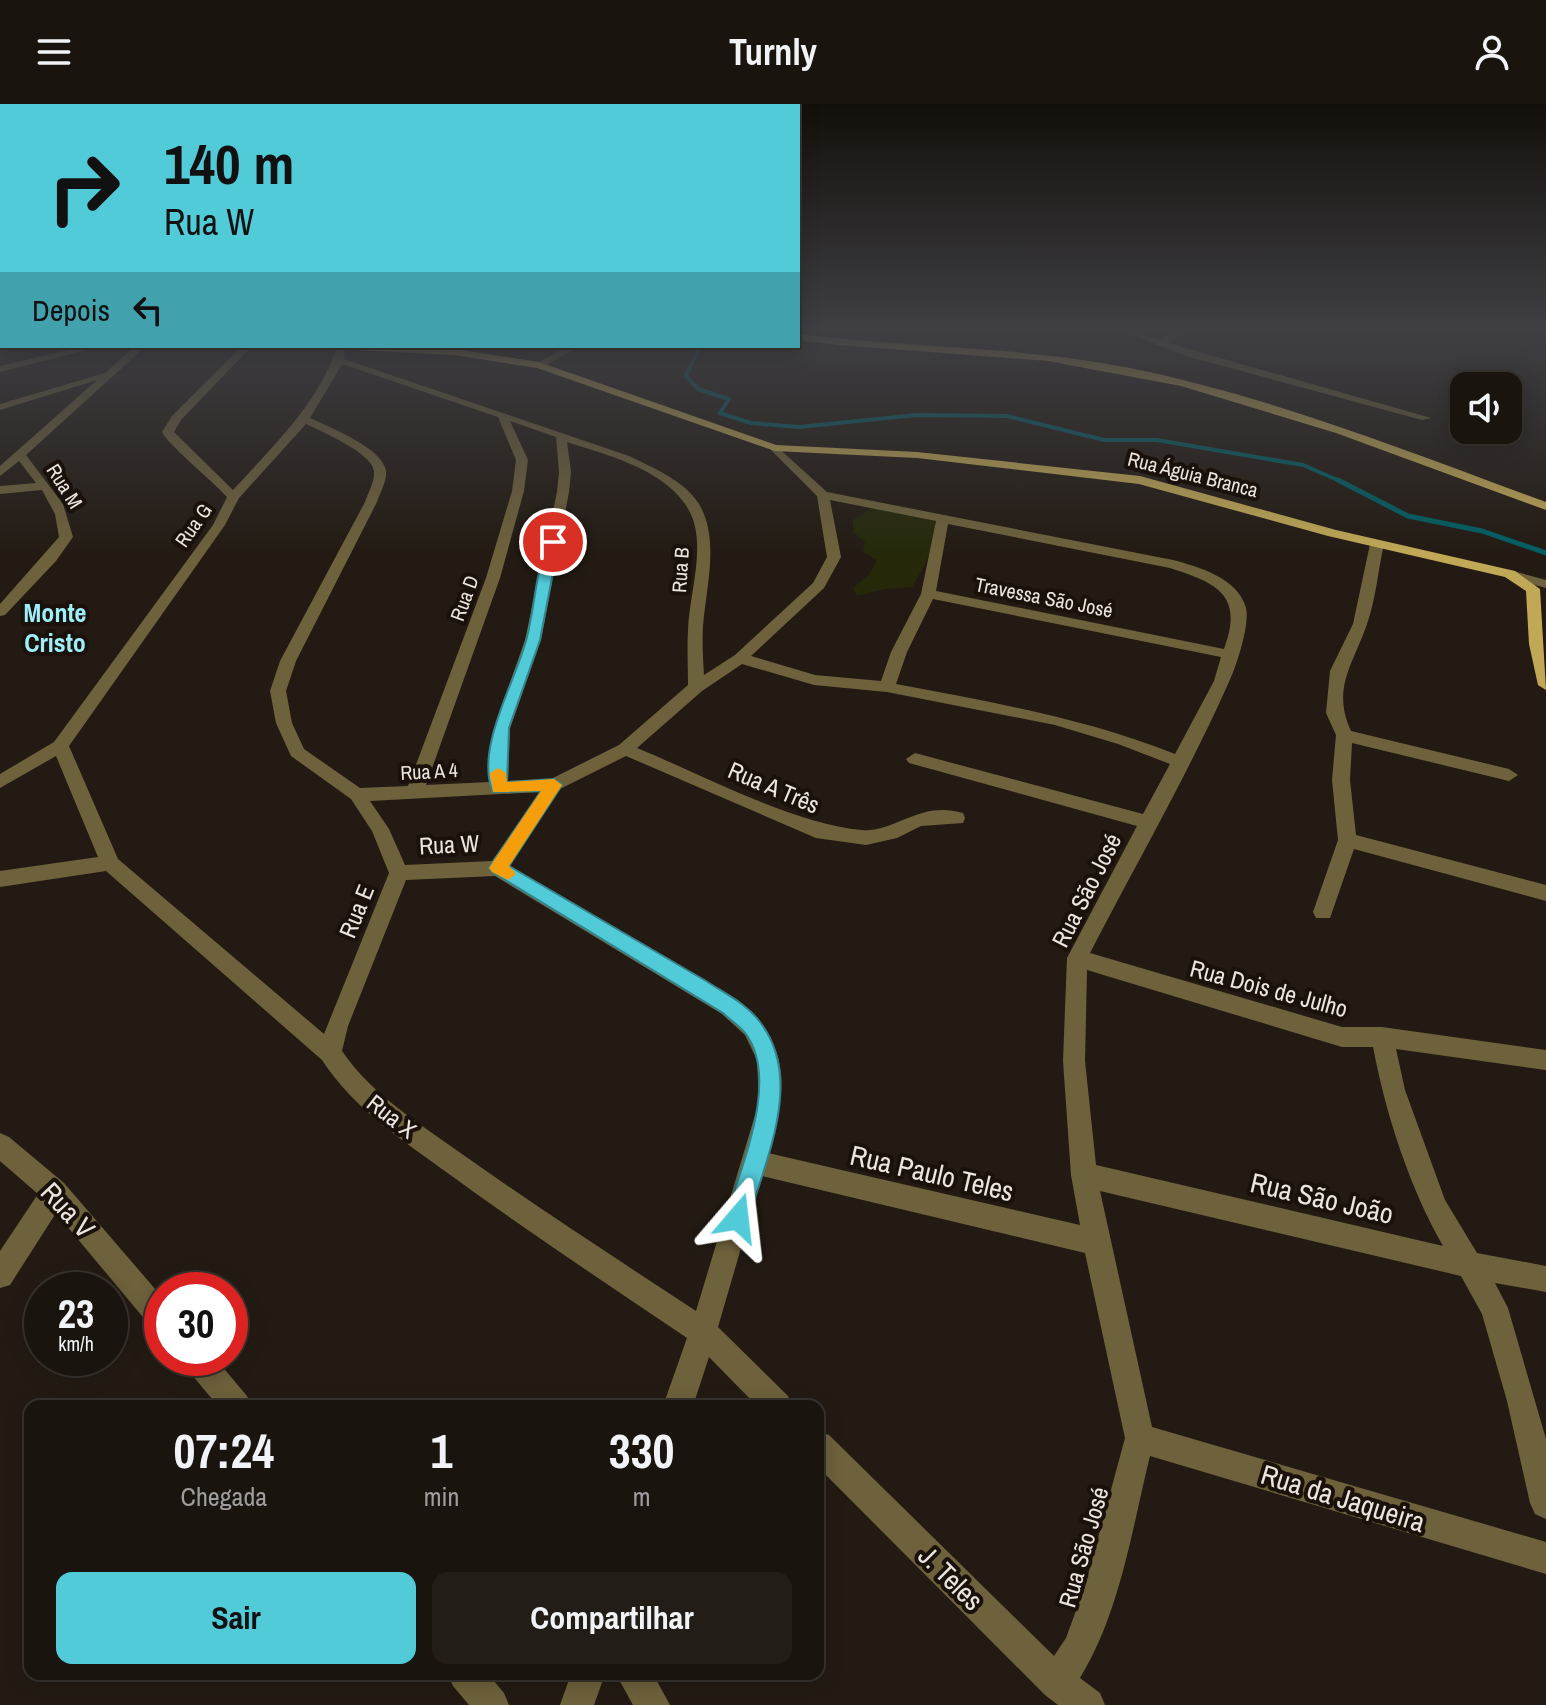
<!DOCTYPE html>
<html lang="pt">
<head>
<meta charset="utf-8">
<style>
  :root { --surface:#1a140e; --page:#231d17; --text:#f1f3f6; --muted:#9f9e9e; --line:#38332e; --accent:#52cbd9 }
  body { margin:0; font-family:"Archivo Narrow",sans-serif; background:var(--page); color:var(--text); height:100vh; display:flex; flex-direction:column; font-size:30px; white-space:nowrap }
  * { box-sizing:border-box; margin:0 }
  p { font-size:26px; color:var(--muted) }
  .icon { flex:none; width:44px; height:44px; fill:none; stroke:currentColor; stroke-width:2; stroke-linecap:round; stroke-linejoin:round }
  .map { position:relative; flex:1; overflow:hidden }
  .details { position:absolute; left:24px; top:1296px; width:800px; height:280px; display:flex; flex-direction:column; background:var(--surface); border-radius:16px; box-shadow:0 4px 20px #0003,0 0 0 2px var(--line) }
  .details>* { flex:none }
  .guide { position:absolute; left:0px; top:0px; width:800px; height:244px; box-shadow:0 4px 20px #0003,0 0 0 2px var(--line); background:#52cbd9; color:#111; overflow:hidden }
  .fabs { position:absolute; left:1450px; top:268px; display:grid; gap:16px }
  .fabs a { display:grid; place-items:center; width:72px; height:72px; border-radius:16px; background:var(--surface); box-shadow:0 4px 20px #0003,0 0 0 2px var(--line); font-size:40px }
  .speed { position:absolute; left:24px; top:1168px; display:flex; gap:16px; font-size:40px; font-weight:700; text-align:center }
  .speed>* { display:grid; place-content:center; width:104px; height:104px; border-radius:50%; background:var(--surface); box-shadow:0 4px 20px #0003,0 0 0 2px var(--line); line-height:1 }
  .speed small { font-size:20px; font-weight:400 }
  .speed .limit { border:12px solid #d22; background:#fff; color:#111 }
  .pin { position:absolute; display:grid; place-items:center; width:68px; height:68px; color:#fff; margin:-34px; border:4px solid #fff; border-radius:50%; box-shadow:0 2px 8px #0007 }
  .me { position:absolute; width:88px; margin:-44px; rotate:17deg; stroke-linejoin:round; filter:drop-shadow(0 0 6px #0008) }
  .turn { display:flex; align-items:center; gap:28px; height:168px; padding:0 32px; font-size:36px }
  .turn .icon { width:104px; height:104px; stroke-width:2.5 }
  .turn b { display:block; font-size:56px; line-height:68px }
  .then { display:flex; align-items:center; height:76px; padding:0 32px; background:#0003; gap:16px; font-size:30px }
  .eta { display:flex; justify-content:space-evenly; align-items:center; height:136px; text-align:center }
  .eta b { font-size:48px; font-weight:800; line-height:56px }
  .button { display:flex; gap:16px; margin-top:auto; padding:16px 32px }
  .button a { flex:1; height:92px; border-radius:16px; background:var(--accent); color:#111; font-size:32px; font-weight:800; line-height:92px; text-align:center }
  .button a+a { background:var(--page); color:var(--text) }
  header { display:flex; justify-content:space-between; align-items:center; height:104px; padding:0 32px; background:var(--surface); font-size:36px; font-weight:800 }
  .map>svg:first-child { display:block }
  .green { fill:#25290a }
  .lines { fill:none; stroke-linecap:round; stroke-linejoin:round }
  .stream-far1 { stroke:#015f65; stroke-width:4 }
  .stream { stroke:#015f65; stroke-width:5 }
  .minor { fill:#6e623c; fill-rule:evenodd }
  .major { fill:#c1a856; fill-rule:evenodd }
  .route { fill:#52cbd9; stroke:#35848d; stroke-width:2 }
  .slow { fill:#f59e0b }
  .labels { text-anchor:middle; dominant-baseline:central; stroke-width:8; stroke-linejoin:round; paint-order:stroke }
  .far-street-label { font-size:20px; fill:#ebe4df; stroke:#1a120a }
  .street-label { font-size:24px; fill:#ebe4df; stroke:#1a120a }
  .far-district-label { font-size:26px; font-weight:bold; fill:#9feffa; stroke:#1a120a }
  .near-street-label { font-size:28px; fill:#ebe4df; stroke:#1a120a }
</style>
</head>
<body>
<header><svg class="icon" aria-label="menu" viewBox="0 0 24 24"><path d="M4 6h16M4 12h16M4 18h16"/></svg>Turnly<svg class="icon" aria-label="person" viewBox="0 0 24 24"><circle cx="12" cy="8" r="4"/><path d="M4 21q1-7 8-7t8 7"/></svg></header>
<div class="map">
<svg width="1546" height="1601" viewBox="0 0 1546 1601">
  <rect width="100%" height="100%" fill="#231b13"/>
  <!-- green -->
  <path class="green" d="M872,404L935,417C936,443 925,462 912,483L884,485L857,492L853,484L869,471L877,456L863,448L865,438L853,428V416Z"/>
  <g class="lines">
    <!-- stream-far1 -->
    <path class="stream-far1" d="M700,242L686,272L698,285L729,295L720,309L751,319L799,323L917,311L1007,312L1104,336H1157L1303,361L1342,378"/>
    <!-- stream -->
    <path class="stream" d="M1338,376L1408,412L1482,427L1546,449"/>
    <!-- minor -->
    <path class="minor" d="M1120,226H1132L1160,236L1178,226H1188L1168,239L1431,314L1422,316L1186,252Z
      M86,242H103L0,268V262Z
      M135,242H146L26,351L63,400L73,433L56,457L5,511L0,512V500L59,433L55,410L42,386L0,390V382L36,379L19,357L0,372V362L97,276L0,306V300L105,269Z
      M242,242H252L181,316L174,328L233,386C273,342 320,298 337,242L345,244L344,255L629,352C653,364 684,376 699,400C720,435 706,484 703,522C702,538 703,555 704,571L735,551L813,479L827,453L817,392L771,346V342L775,341L827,388L1173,456C1199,463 1238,474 1246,504C1250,521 1236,564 1228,580C1186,674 1137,758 1090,849L1342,923H1382L1546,946V966L1396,945L1405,986L1445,1096L1477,1149L1546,1162V1188L1495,1179L1508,1204L1546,1335V1415L1535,1410L1530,1399L1507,1297L1482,1210L1461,1172L1100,1087L1152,1323L1546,1438V1470L1150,1352C1132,1425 1120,1509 1080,1574L1100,1589L1105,1601H1058L1045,1591L818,1363V1327L829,1331L1054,1552L1066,1534L1085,1482L1125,1334L1085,1149L762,1072L718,1223L788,1292L793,1302H757L709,1253L693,1302H663L687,1234C607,1180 527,1127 449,1070C402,1036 354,1005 322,956L106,767L0,783V767L98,753L56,652L0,684V670L54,638L213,421L227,393C214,378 167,340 162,328L172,312ZM342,260L498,313L516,356L512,387L486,474L408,682L360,684L304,645L292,619L286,587L296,557L377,398C380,389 387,377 386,367C383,344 329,323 310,314ZM510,317L556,333L559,368L557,388L525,536L494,624L490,678L426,681L500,474L524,387L528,356ZM306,320C321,327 372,349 374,367C375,377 368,389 365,398L280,557L270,587L276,619L291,652L351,695L372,727L389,769L324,930L118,755L69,642L225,421L239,394ZM567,338C607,351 660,364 685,400C710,434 689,488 688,526C687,544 688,563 688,581L619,641L551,675L508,677L510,624L541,536L569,388L571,368ZM830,396L936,417L921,490L891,548L881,577L815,571L751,552L824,484L841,453ZM948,420L1170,464C1217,479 1244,491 1224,545L936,487ZM933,495L1221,553L1214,577L1175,650C1085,614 991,598 896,580L907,548ZM742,560L814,581L887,588L1055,621L1118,640L1170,660L1143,710L915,649L906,655L909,659L1137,722L1067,854L1063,957L1071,1071L1080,1121L768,1049C787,983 793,946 738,896L510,762L560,685L626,652L816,734L866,741L897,734L921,722L963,719L965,714L963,709C919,696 895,729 862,726C793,720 703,671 637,644L702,587ZM540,688L492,757L405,761L389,725L370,697ZM495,772L722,910L745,931L757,956L759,998L696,1207C617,1155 538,1104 462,1050C419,1019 372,991 342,947L348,922L406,776ZM1087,866L1342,943H1373C1386,1011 1409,1082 1443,1142L1096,1061L1085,957Z
      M568,242H580L543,263L534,261Z
      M1377,436L1384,440C1378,466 1376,495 1367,520C1354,559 1331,584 1351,627L1509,665L1518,671L1509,677L1352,639L1350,676L1356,731L1546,781V797L1354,745L1330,814H1316L1313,808L1338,736L1332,676L1336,631L1326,609L1330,567L1353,520L1370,440Z
      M1510,466L1546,476V484L1505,473V467Z
      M0,1029L9,1033L64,1079L162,1193V1228L152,1224L56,1109L10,1181L0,1184V1147L38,1090L0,1057Z
      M182,1254H215L247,1292L252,1302H218L186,1264Z
      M448,1570H488L504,1589L509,1601H469L453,1582Z
      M571,1570H605L594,1601H560Z
      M616,1570H653L670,1601H633Z"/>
    <!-- major -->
    <path class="major" d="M798,230C908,244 1021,242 1130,264C1273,293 1409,348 1546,398V406L1336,329L1181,282L1048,257L839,241L798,236Z
      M331,242L454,245L539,258L776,341L917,348L1140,372L1336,426L1515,467L1540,485L1546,586L1538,581L1529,540L1526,487L1505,473L1328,432L1139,380L917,354L775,347L537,264L454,251L336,245Z"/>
  </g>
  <!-- sky -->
  <linearGradient id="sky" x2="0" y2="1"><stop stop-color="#130f0a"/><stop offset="0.5" stop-color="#3f3f44"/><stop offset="1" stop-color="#3f3f44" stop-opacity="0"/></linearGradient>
  <rect width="1546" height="450" fill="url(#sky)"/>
  <!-- route -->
  <path class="route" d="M549,435L559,438L540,536L509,624L507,678L554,675L562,681L509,762L706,877C724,889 747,900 760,918C804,975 766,1054 749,1114L746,1123L738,1126L729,1123L726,1114C740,1064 780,977 746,930C740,922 730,916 723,909L492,768L489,764L541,687L493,688C474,645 517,575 527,533C535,501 536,465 549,435Z"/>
  <!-- slow -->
  <path class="slow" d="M498,664L506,669L507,678L554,675L562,681L509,762L516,770L508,776L492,768L489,764L541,687L493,688L490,669Z"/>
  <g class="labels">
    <!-- far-street labels -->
    <g class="far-street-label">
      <text transform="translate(1193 370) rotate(14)">Rua Águia Branca</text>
      <text transform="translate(65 382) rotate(58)">Rua M</text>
      <text transform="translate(193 421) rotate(-55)">Rua G</text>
      <text transform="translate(680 466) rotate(-86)">Rua B</text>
      <text transform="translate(1044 493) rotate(11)">Travessa São José</text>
      <text transform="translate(464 494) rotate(-70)">Rua D</text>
      <text transform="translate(429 667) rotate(-3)">Rua A 4</text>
    </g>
    <!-- street labels -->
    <g class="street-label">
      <text transform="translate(774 683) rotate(23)">Rua A Três</text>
      <text transform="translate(449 740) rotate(-3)">Rua W</text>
      <text transform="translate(1086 786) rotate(-63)">Rua São José</text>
      <text transform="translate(356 807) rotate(-68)">Rua E</text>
      <text transform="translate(1269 884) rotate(15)">Rua Dois de Julho</text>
      <text transform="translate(392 1012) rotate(38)">Rua X</text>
      <text transform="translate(1083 1443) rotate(-74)">Rua São José</text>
    </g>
    <!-- far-district labels -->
    <g class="far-district-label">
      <text x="55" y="508">Monte<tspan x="55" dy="30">Cristo</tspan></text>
    </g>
    <!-- near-street labels -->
    <g class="near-street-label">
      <text transform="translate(932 1069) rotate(13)">Rua Paulo Teles</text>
      <text transform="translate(1322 1094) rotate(13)">Rua São João</text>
      <text transform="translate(68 1106) rotate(47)">Rua V</text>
      <text transform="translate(1343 1394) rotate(17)">Rua da Jaqueira</text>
      <text transform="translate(951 1474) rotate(45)">J. Teles</text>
    </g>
  </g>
</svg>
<div class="fabs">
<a><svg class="icon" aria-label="sound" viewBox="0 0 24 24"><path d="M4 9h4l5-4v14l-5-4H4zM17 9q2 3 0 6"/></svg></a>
</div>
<div class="speed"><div>23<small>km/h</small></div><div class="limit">30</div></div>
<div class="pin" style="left:553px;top:438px;background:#d93025"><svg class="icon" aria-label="arrive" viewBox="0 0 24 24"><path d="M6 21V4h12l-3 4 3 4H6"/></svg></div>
<svg class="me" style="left:738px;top:1114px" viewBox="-20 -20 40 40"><path d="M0-17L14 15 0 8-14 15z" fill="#52cbd9" stroke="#fff" stroke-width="4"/></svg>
<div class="guide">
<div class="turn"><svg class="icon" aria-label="right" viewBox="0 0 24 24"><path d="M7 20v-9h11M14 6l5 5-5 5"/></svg><div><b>140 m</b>Rua W</div></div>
<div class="then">Depois<svg class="icon" aria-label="left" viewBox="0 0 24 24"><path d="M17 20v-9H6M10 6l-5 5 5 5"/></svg></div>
</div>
<section class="details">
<div class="eta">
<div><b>07:24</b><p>Chegada</p></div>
<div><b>1</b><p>min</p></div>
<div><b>330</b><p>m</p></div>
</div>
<div class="button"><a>Sair</a><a>Compartilhar</a></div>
</section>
</div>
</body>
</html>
